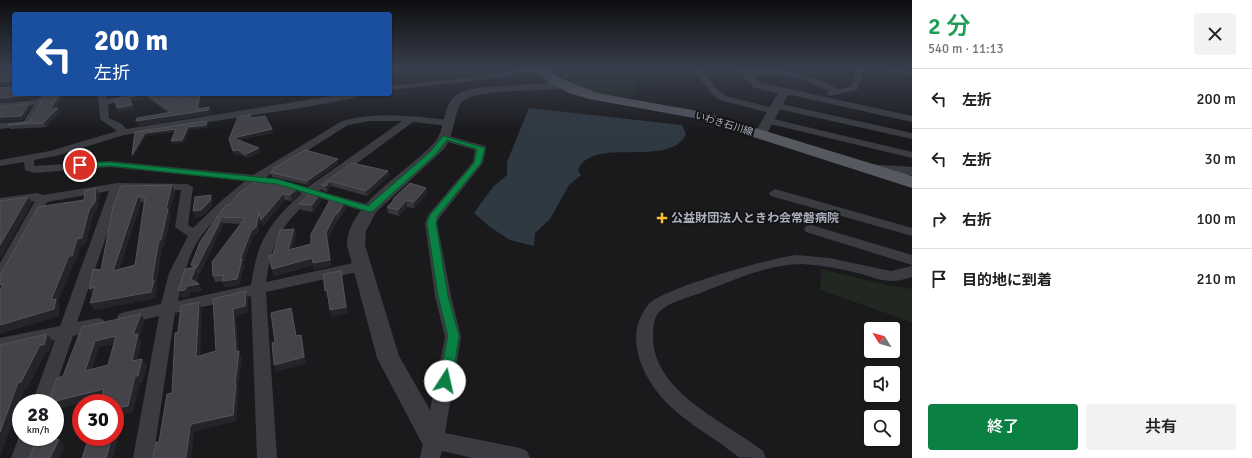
<!DOCTYPE html>
<html lang="ja">
<head>
<meta charset="utf-8">
<style>
  :root { --surface:#fff; --page:#f2f2f2; --text:#202124; --muted:#757577; --line:#e0e0e0; --accent:#0b8043 }
  body { margin:0; font-family:Signika,"Noto Sans JP",sans-serif; background:var(--page); color:var(--text); height:100vh; display:flex; flex-direction:column; font-size:15px; white-space:nowrap }
  * { box-sizing:border-box; margin:0 }
  p { font-size:13px; color:var(--muted) }
  .icon { flex:none; width:22px; height:22px; fill:none; stroke:currentColor; stroke-width:2; stroke-linecap:round; stroke-linejoin:round }
  .map { position:relative; flex:1; overflow:hidden }
  .drawer { display:flex; flex-direction:column; background:var(--surface); width:340px }
  .drawer>* { flex:none }
  .top-card { position:absolute; left:12px; top:12px; width:380px; height:84px; border-radius:4px; box-shadow:0 1px 3px #0004; background:#1a4fa0; color:#fff; overflow:hidden }
  .needle { width:26px; rotate:307deg }
  .controls { position:absolute; left:864px; top:322px; display:grid; gap:8px }
  .controls a { display:grid; place-items:center; width:36px; height:36px; border-radius:4px; background:var(--surface); box-shadow:0 1px 3px #0004; font-size:20px }
  .speed { position:absolute; left:12px; top:394px; display:flex; gap:8px; font-size:20px; font-weight:700; text-align:center }
  .speed>* { display:grid; place-content:center; width:52px; height:52px; border-radius:50%; background:var(--surface); box-shadow:0 1px 3px #0004; line-height:1 }
  .speed small { font-size:10px; font-weight:400 }
  .speed .limit { border:6px solid #d22; background:#fff; color:#111 }
  .pin { position:absolute; display:grid; place-items:center; width:34px; height:34px; color:#fff; margin:-17px; border:2px solid #fff; border-radius:50%; box-shadow:0 1px 4px #0007 }
  .me { position:absolute; width:44px; margin:-22px; rotate:10deg; stroke-linejoin:round; filter:drop-shadow(0 0 3px #0008) }
  .turn { display:flex; align-items:center; gap:14px; height:84px; padding:0 16px; font-size:18px }
  .turn .icon { width:52px; height:52px; stroke-width:2.5 }
  .turn b { display:block; font-size:28px; line-height:34px }
  .round { display:grid; place-items:center; flex:none; width:42px; height:42px; border-radius:4px; background:var(--page) }
  .headline { display:flex; align-items:center; justify-content:space-between; height:68px; padding:0 16px }
  h1 { font-size:24px; font-weight:600; line-height:30px; color:#1e9e55 }
  .button { display:flex; gap:8px; margin-top:auto; padding:8px 16px }
  .button a { flex:1; height:46px; border-radius:4px; background:var(--accent); color:#fff; font-size:16px; font-weight:600; line-height:46px; text-align:center }
  .button a+a { background:var(--page); color:var(--text) }
  ul { padding:0; list-style:none }
  li { display:flex; align-items:center; gap:12px; height:60px; padding:0 16px; border-top:1px solid var(--line) }
  li div { flex:1 }
  li b { display:block; font-size:15px }
  li em { font-style:normal }
  main { display:flex; flex:1; min-height:0 }
  .map>svg:first-child { display:block }
  .green { fill:#202821 }
  .water { fill:#2f3942 }
  .lines { fill:none; stroke-linecap:round; stroke-linejoin:round }
  .minor { fill:#3b3c42; fill-rule:evenodd }
  .tertiary { fill:#3b3c42; fill-rule:evenodd }
  .primary { fill:#575961; fill-rule:evenodd }
  .wall { fill:#36363b; fill-rule:evenodd }
  .shaded-wall { fill:#252529 }
  .building { fill:#434349; stroke:#53555b; fill-rule:evenodd }
  .route { fill:#0b8043; stroke:#07532c }
  .poi-dot { fill:#fbbd34; stroke:#151518; stroke-width:1.5 }
  .labels { text-anchor:middle; dominant-baseline:central; stroke-width:4; stroke-linejoin:round; paint-order:stroke }
  .far-street-label { font-size:10px; fill:#acb1bd; stroke:#151518 }
  .poi-label { font-size:12px; font-weight:bold; fill:#acb1bd; stroke:#151518; text-anchor:start }
</style>
</head>
<body>
<main>
<div class="map">
<svg width="912" height="458" viewBox="0 0 912 458">
  <rect width="100%" height="100%" fill="#1a1a1d"/>
  <!-- green -->
  <path class="green" d="M390,68H498L504,71L482,76L421,79L390,72Z
    M552,68H655V83H638L632,97C603,102 578,86 553,72Z
    M821,269L887,285L912,289V322L820,290Z"/>
  <!-- water -->
  <path class="water" d="M529,108L682,125L686,134C670,170 590,134 578,171L581,175L569,185L550,219L535,233L534,246L510,240L490,227L474,213L493,187L507,175V162Z"/>
  <g class="lines">
    <!-- minor -->
    <path class="minor" d="M532,68L543,69L539,71L482,80L390,90V86L482,76Z
      M691,68H699L720,92L726,96L777,109L779,111L774,114L720,100L714,96Z
      M857,68H865L857,90L830,96L826,93L830,91L800,79L786,75H746L742,73L746,71H786L806,75L839,89L851,86Z
      M875,68H890L912,72V76Z
      M14,71V75L0,76V72Z
      M785,88L912,116V122L782,93L781,91Z
      M41,94H49L30,125L0,129V123L24,121L34,105L0,109V103L37,100Z
      M98,94H106L107,99L131,94H148L144,97L108,104L109,118L122,124L126,129L345,94H362L358,97L307,107L124,135L56,156L34,160V166L110,161L253,175L342,121C377,111 413,116 449,120L454,123L449,126L413,122L319,191L374,206L376,209L374,212H366L313,196C282,226 272,238 266,282L362,261L367,263L369,266L367,269L362,271L266,292L277,458H257L251,296L175,313L153,458H133L159,316L125,324L119,322L117,318L119,314L125,312L161,304L169,273L188,236L175,227L181,190H122L77,322L98,318L104,320L106,324L104,328L73,336L50,403H32L55,340L0,352V338L60,326L109,191L47,202L7,276L5,280L0,281V263L35,201L0,206V198L37,193L43,195L117,183L187,184L193,187L188,225L193,228L221,201L245,181L110,167L34,173L25,170L24,162L0,166V160L50,151L117,131L100,119ZM369,121H402L308,187L266,177L348,125ZM257,183L276,185L302,193C268,225 258,239 251,285L178,301C182,281 189,251 202,235C217,215 238,199 257,183Z
      M777,103L912,133V139L774,108L773,106Z
      M769,118L912,152V158L766,123V119Z
      M445,135L485,146L486,148L483,163L439,218L437,223L451,296L461,337L445,433L520,448L527,451L530,458H473L442,451L440,458H420L445,337L435,296L425,223L429,214L473,162L475,150L441,140L440,138L441,136Z
      M775,189L912,228V236L771,196L769,193Z
      M811,225L912,255V265L806,232L804,229L806,226Z
      M796,255L829,258L891,271L912,266V277C906,279 898,281 891,281C882,281 871,277 862,274C842,269 822,265 802,264C769,264 734,280 703,292C690,297 669,302 659,312C653,319 653,330 653,338C654,393 726,422 763,451L766,458C759,458 746,458 739,457C732,453 725,446 717,441C702,431 685,420 671,407C645,383 621,338 648,305C661,289 771,258 796,255Z
      M21,432V437H39L31,458H11Z"/>
    <!-- tertiary -->
    <path class="tertiary" d="M736,68H746L762,83L789,89L790,91L765,137H755L754,134L778,93L754,88Z
      M562,82L566,83L567,85L566,87C543,93 477,87 462,102C455,109 454,135 445,148L376,212L366,231L365,245L399,356L447,440L443,449L434,452L425,449L377,358L347,245C348,203 408,172 434,143C448,128 440,101 462,92C474,87 488,87 501,86C521,85 542,83 562,82Z
      M867,164L912,167V175L862,171L860,168L862,165Z"/>
    <!-- primary -->
    <path class="primary" d="M532,68H546L560,78L597,93L703,112L912,176V188L694,118L589,99L569,93L550,83Z"/>
  </g>
  <!-- wall -->
  <path class="wall" d="M46,94H65L55,109L58,108L60,112L46,127L10,129L8,125L29,122Z
    M143,94H178H177L180,97H201L199,109L209,107L210,111V114L138,126L169,113L148,98L131,101L134,109L119,112L117,108Z
    M251,118L273,133L240,140L260,152L248,158L240,154L234,155L229,139Z
    M352,163L388,171L389,176L367,196L331,186L327,192L322,190L321,185Z
    M338,164L308,185L272,177L270,172L274,169V168Z
    M172,185L175,192L169,212L171,215L164,246L162,247L156,284L157,286L155,298L94,310L93,294L89,289L101,270L121,186ZM141,202L144,203L135,265L119,269Z
    M426,188L427,194L414,208L407,207L399,216L388,213L387,207L393,201V199Z
    M239,193L299,194L292,201L285,200L263,226L260,219L258,233L253,237L243,264L244,266L239,285L225,287L222,281L215,282L213,276L241,224L222,223L223,225L200,273L199,272V274L196,282L199,284L202,291L190,292L189,296L181,298L193,268L191,265L217,217L229,205Z
    M320,194L321,200L313,212L301,210L299,204Z
    M345,202L346,208L339,219H338L328,238L331,266L314,270L313,265L274,276L272,269L273,254L294,229L296,235L292,249L311,244Z"/>
  <!-- shaded-wall -->
  <path class="shaded-wall" d="M13,80L14,84L0,86V82Z
    M35,94H40L36,99L0,102V98Z
    M60,94H65L52,113L50,109Z
    M113,94H124L114,96Z
    M146,94L148,98L131,101L134,109L119,112L117,108L129,97Z
    M200,94L201,97L199,112L209,107L210,111V114L138,126L136,121L197,109Z
    M29,103L31,107L23,120L0,122V117Z
    M58,108L60,112L46,127L43,123Z
    M207,121L208,124L207,128L189,130L184,143L172,144L171,141L188,127Z
    M176,129L177,132L146,136L133,158L132,155L145,133Z
    M272,129L273,133L235,141L233,138Z
    M259,148L260,152L248,158L246,154Z
    M238,150L240,154L234,155L233,151Z
    M338,159V164L308,185L307,181Z
    M388,171L389,176L367,196L366,191Z
    M330,181L331,186L327,192L326,186Z
    M172,185L175,192L169,212L171,215L164,246L162,247L156,284L157,286L155,298L94,310L90,303L152,280L159,240L166,209Z
    M96,188L100,194L98,208L93,216L86,244L81,245L76,262L74,263L58,302L60,305L59,316L0,334V325L51,300L89,210Z
    M298,188L299,194L292,201L290,195Z
    M426,188L427,194L414,208V202Z
    M283,194L285,200L263,226L261,220Z
    M320,194L321,200L313,212L312,205Z
    M211,195L213,201L212,207L203,216L195,218L193,211Z
    M138,196L141,202L117,278L113,271Z
    M28,197L32,203L0,260V245Z
    M407,200V207L399,216L398,210Z
    M345,202L346,208L339,219L338,213Z
    M259,212L261,218L258,233L253,237L243,264L244,266L239,285L225,287L222,281L240,260Z
    M336,213L338,219L328,238L331,266L314,270L313,265L274,276L272,269L312,258Z
    M221,220L223,225L200,273L197,267Z
    M294,229L296,235L290,257L288,250Z
    M196,267L199,274L194,285L199,284L202,291L190,292L189,296L181,298L178,291L191,279Z
    M342,277L348,313L332,317L330,310Z
    M95,287L93,295L89,289Z
    M327,290L328,297L326,298L325,291Z
    M246,291L248,298V313L236,316L239,355V351L242,358L238,388L239,391L236,421L196,431L194,434L191,458H184L190,427L236,352L233,309Z
    M199,302L202,309L200,363L196,357Z
    M291,308L293,315L298,343L296,336Z
    M141,314L145,321L139,337L142,341L136,368L132,361L133,335Z
    M47,334L53,341L49,352H46L27,389L24,390L0,458V432L18,383Z
    M301,335L303,342L306,364L276,372L274,365Z
    M116,336L120,343L99,347L90,378L85,371L95,341Z
    M142,359L147,366L142,383H140L133,412L125,414L113,458H106L112,437H115V426L121,407L135,376Z
    M104,389L109,396L55,410V403H48Z
    M59,439L65,446L60,458H50Z"/>
  <!-- building -->
  <path class="building" d="M14,76V94H35L34,95L0,98V88L12,87L13,80L0,82V78Z
    M46,94H60L50,109L58,108L43,123L8,125L29,122Z
    M143,94H177L180,97L187,94H200L197,109L209,107L208,110L136,121L137,118L172,112L146,94L129,97L132,105L117,108L115,100Z
    M29,103L21,116L0,117V107Z
    M250,115L251,118L265,116L272,129L233,138L259,148L246,154L238,150L233,151L229,139L238,117Z
    M207,121L206,125L188,127L182,140L171,141L176,129L145,133L132,155L135,132Z
    M305,150L338,159L307,181L270,172L276,168H274Z
    M352,163L388,171L366,191L330,181L326,186L321,185Z
    M259,179L274,181L298,188L290,195L283,194L261,220L259,212L256,227L251,231L240,260L242,259L237,279L222,281L224,275L213,276L212,262L245,218L217,217L226,205H229L239,193Z
    M410,183L426,188L414,202L407,200L398,210L387,207L394,200L393,199Z
    M172,185L166,209H168L161,240H159L152,280H154L151,292L90,303L95,287L89,289L93,269L101,270L113,207L121,186ZM138,196L145,198L135,265L113,271Z
    M96,188L95,202L89,210L82,238L77,239L72,256H69L51,300L56,299L54,309L0,325V290L3,284L0,285V274H1L38,207L84,200L85,191Z
    M312,192L320,194L312,205L299,204Z
    M211,195L210,201L201,210L193,211L195,197Z
    M28,197L0,245V201Z
    M330,200L345,202L338,213H336L326,232L330,260L313,263L312,258L272,269L269,256L273,254L280,230L294,229L288,250L311,244V234Z
    M217,217L221,220L197,267L191,265L200,242Z
    M196,267L191,279L199,284L187,286L185,290L178,291L185,269Z
    M341,271L346,307L330,310L327,290L325,291L323,274Z
    M246,291L245,306L233,309L236,352L239,351L235,384H236L233,415L192,424L190,427L186,457L184,458H153L156,442H159L167,394L172,393L175,333L178,332L181,306L199,302L196,357L216,351L213,299Z
    M291,308L296,336L301,335L304,357L274,365L272,343L275,342L271,313Z
    M141,314L133,335L138,334L132,361L142,359L138,376H135L128,406L121,407L115,426V403H100L104,389L48,403L57,378L63,376L82,327ZM116,336L108,365L85,371L95,341Z
    M47,334L44,345H40L21,382L18,383L0,432V345Z
    M89,437H112L106,458H82Z
    M59,439L50,458H29L35,444Z"/>
  <!-- sky -->
  <linearGradient id="sky" x2="0" y2="1"><stop stop-color="#0e0e10"/><stop offset="0.52" stop-color="#383e4c"/><stop offset="1" stop-color="#383e4c" stop-opacity="0"/></linearGradient>
  <rect width="912" height="132" fill="url(#sky)"/>
  <!-- route -->
  <path class="route" d="M443,136L485,148L481,163L437,217L436,223L448,296L459,336L452,381L450,385L445,386L441,385L439,381L448,336L438,296L427,223L430,215L474,163L477,149L447,140L436,154L373,211L370,212L277,184L110,166L80,167L76,165L80,163L110,162L277,179L368,206L431,151Z"/>
  <!-- markers -->
  <path class="poi-dot" d="M660 212h4v4h4v4h-4v4h-4v-4h-4v-4h4z"/>
  <g class="labels">
    <!-- far-street labels -->
    <g class="far-street-label">
      <text transform="translate(724 124) rotate(17)">いわき石川線</text>
    </g>
    <!-- poi labels -->
    <g class="poi-label">
      <text x="671" y="218">公益財団法人ときわ会常磐病院</text>
    </g>
  </g>
</svg>
<div class="controls">
<a><svg class="needle" viewBox="-14 -14 28 28"><path d="M0-13l5 13h-10z" fill="#e53935"/><path d="M0 13l5-13h-10z" fill="#757577"/></svg></a>
<a><svg class="icon" aria-label="sound" viewBox="0 0 24 24"><path d="M4 9h4l5-4v14l-5-4H4zM17 9q2 3 0 6"/></svg></a>
<a><svg class="icon" aria-label="search" viewBox="0 0 24 24"><circle cx="10" cy="10" r="6"/><path d="M15 15l6 6"/></svg></a>
</div>
<div class="speed"><div>28<small>km/h</small></div><div class="limit">30</div></div>
<div class="pin" style="left:80px;top:165px;background:#d93025"><svg class="icon" aria-label="arrive" viewBox="0 0 24 24"><path d="M6 21V4h12l-3 4 3 4H6"/></svg></div>
<svg class="me" style="left:445px;top:381px" viewBox="-20 -20 40 40"><circle r="19" fill="#fff"/><path d="M0-13L10 11 0 6-10 11z" fill="#0b8043"/></svg>
<div class="top-card">
<div class="turn"><svg class="icon" aria-label="left" viewBox="0 0 24 24"><path d="M17 20v-9H6M10 6l-5 5 5 5"/></svg><div><b>200 m</b>左折</div></div>
</div>
</div>
<section class="drawer">
<div class="headline"><div><h1>2 分</h1><p>540 m · 11:13</p></div><a class="round"><svg class="icon" aria-label="close" viewBox="0 0 24 24"><path d="M6 6l12 12M18 6L6 18"/></svg></a></div>
<ul>
<li><svg class="icon" aria-label="left" viewBox="0 0 24 24"><path d="M17 20v-9H6M10 6l-5 5 5 5"/></svg><div><b>左折</b></div><em>200 m</em></li>
<li><svg class="icon" aria-label="left" viewBox="0 0 24 24"><path d="M17 20v-9H6M10 6l-5 5 5 5"/></svg><div><b>左折</b></div><em>30 m</em></li>
<li><svg class="icon" aria-label="right" viewBox="0 0 24 24"><path d="M7 20v-9h11M14 6l5 5-5 5"/></svg><div><b>右折</b></div><em>100 m</em></li>
<li><svg class="icon" aria-label="arrive" viewBox="0 0 24 24"><path d="M6 21V4h12l-3 4 3 4H6"/></svg><div><b>目的地に到着</b></div><em>210 m</em></li>
</ul>
<div class="button"><a>終了</a><a>共有</a></div>
</section>
</main>
</body>
</html>
